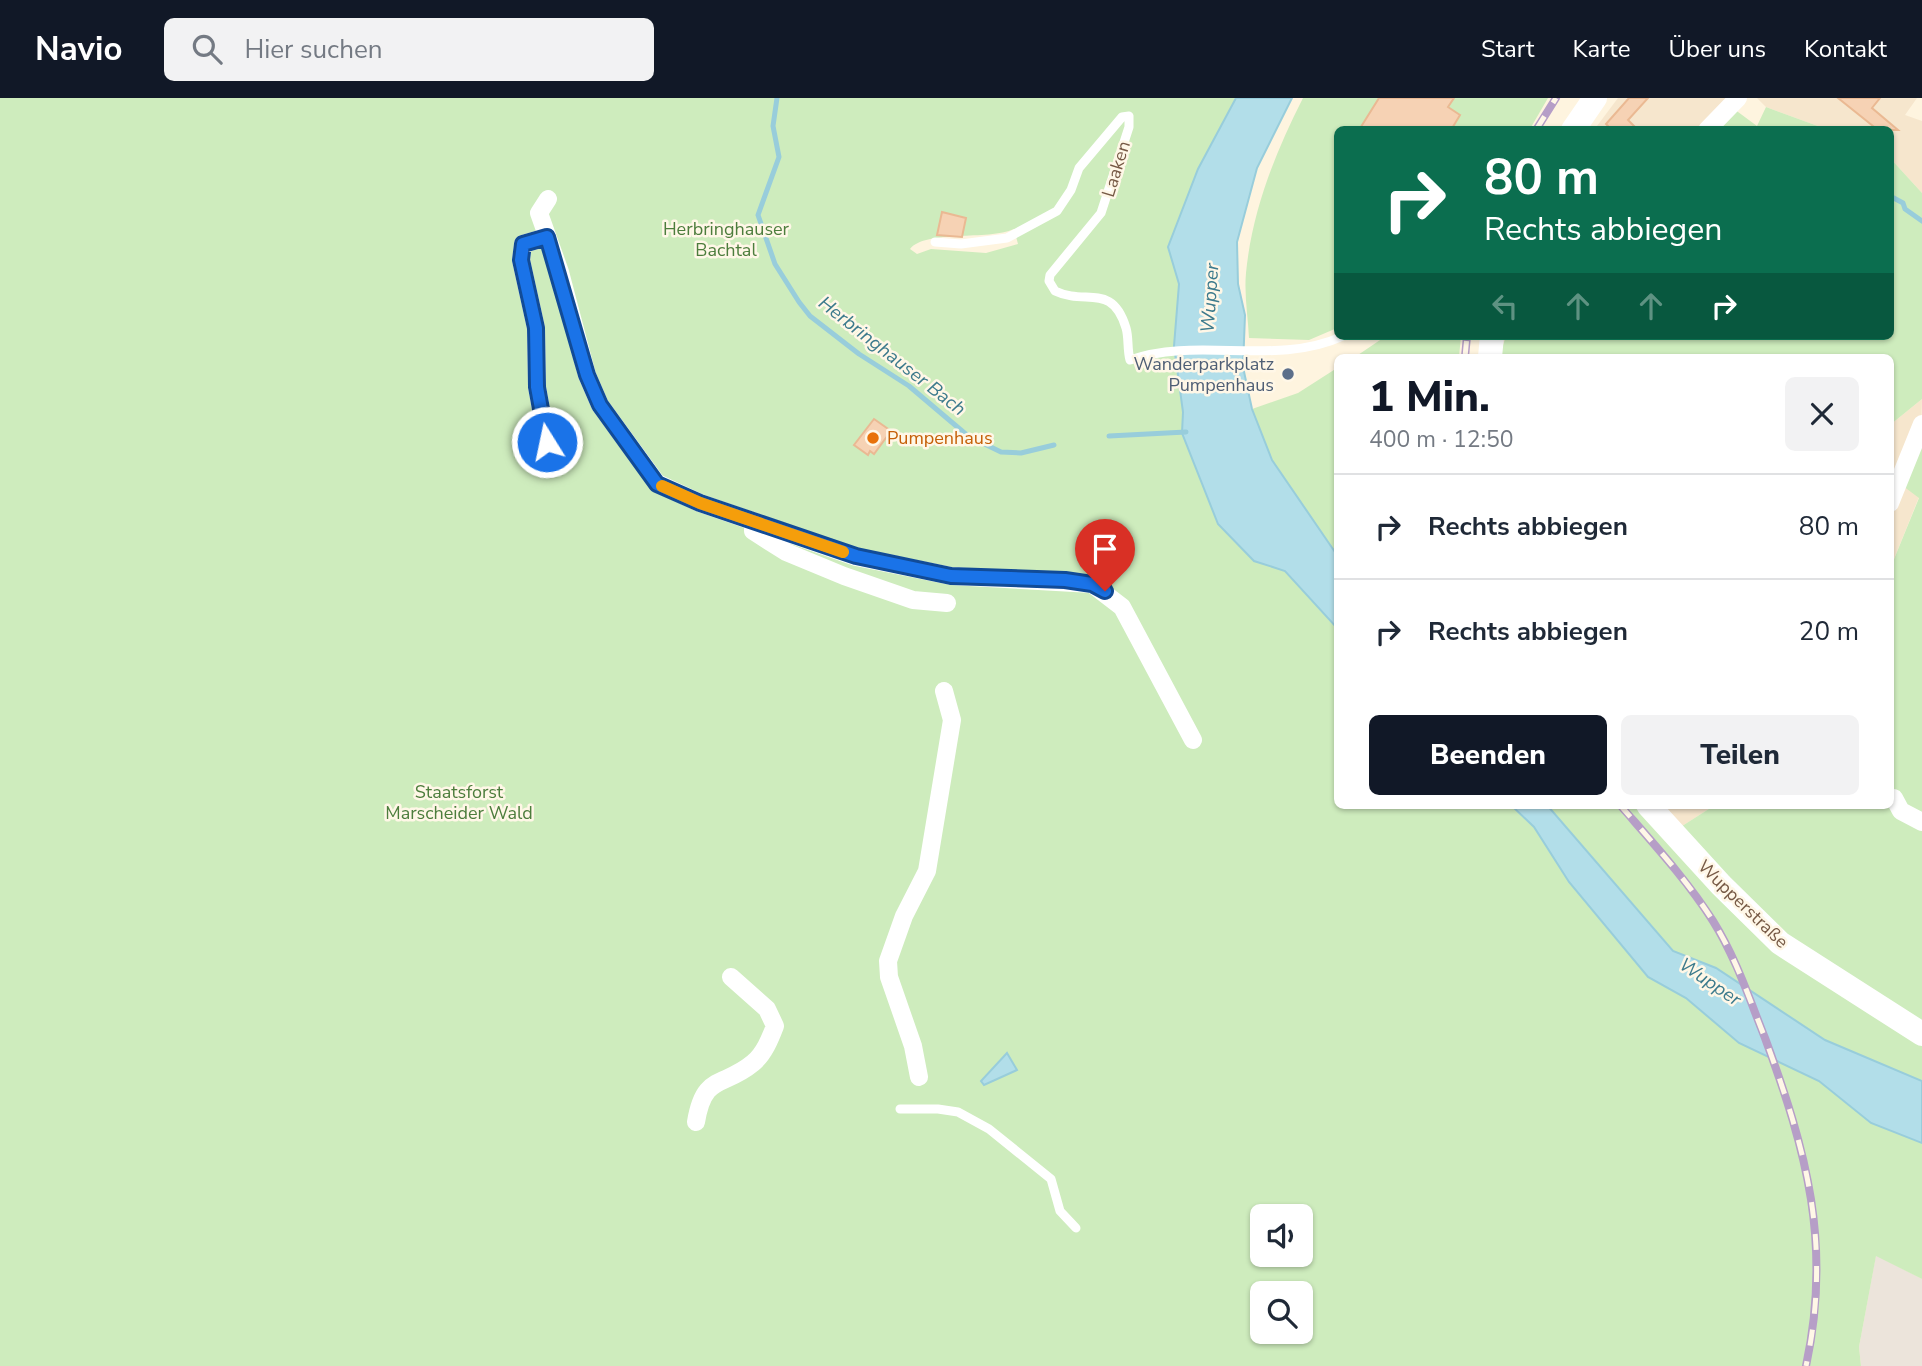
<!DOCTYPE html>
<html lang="de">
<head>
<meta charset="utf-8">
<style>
  :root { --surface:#fff; --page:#f2f2f3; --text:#1f2937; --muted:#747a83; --line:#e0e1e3; --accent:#111827 }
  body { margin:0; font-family:"Nunito Sans",sans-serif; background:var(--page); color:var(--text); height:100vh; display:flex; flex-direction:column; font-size:26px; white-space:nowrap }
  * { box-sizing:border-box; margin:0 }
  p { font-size:23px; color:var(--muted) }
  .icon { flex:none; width:38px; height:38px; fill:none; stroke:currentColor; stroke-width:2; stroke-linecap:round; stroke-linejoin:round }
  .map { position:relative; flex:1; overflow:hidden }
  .sheet { position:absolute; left:1334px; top:256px; width:560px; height:455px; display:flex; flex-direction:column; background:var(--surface); border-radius:10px; box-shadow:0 2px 5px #0004 }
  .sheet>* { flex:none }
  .hud { position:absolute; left:1334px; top:28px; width:560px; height:214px; border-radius:10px; box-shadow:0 2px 5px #0004; background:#0b6e4f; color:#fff; overflow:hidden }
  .buttons { position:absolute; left:1250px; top:1106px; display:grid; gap:14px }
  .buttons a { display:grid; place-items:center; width:63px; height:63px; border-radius:10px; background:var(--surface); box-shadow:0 2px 5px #0004; font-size:35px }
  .pin { position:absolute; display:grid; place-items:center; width:60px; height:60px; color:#fff; margin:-72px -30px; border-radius:50% 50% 50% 0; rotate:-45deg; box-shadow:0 0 7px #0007 }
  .pin .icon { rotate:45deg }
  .me { position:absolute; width:77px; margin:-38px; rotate:350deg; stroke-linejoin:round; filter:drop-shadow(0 0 5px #0008) }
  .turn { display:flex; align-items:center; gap:24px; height:147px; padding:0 35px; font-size:32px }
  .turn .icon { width:91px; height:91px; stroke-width:2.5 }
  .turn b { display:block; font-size:49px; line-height:60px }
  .lanes { display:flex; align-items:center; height:66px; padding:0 35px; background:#0003; justify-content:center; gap:35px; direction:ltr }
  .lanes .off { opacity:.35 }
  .round { display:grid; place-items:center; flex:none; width:74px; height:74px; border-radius:10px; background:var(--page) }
  .overview { display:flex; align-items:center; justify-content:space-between; height:119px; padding:0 35px }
  h1 { font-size:42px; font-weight:800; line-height:52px; color:var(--accent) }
  .primary-button { display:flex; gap:14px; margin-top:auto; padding:14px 35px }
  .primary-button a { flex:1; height:80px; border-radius:10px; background:var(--accent); color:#fff; font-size:28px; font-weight:800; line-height:80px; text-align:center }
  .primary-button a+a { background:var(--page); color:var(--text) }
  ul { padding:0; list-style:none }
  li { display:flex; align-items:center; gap:21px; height:105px; padding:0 35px; border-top:2px solid var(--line) }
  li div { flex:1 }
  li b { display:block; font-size:26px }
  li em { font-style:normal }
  header { display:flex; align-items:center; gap:42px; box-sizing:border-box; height:98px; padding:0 35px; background:var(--accent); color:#fff }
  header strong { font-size:33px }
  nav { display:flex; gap:38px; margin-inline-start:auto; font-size:24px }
  .search { width:490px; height:63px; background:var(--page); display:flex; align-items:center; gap:18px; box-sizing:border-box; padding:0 24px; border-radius:10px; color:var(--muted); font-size:26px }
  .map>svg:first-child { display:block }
  .residential { fill:#f6e6cd }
  .industrial { fill:#ece4db }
  .green { fill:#ceecbd; fill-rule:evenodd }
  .water { fill:#b2dee9; stroke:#98cddb; stroke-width:2 }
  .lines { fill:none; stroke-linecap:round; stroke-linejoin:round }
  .stream { stroke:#98cddb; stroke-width:5 }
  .building { fill:#f6d2b4; stroke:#eab993; stroke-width:2 }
  .service { stroke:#fff; stroke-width:9 }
  .minor { stroke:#fff; stroke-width:18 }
  .secondary { stroke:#fff; stroke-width:24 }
  .rail-casing { stroke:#b69ec7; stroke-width:8 }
  .rail { stroke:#fff7e7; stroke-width:5; stroke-dasharray:16; stroke-linecap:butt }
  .route-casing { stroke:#114b97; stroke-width:18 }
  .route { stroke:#1a73e8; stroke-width:12 }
  .slow { stroke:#f59e0b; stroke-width:12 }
  .service-dot { fill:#5c6f8a; stroke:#fff7e7; stroke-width:2.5 }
  .food-dot { fill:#e8710a; stroke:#fff7e7; stroke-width:2.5 }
  .labels { text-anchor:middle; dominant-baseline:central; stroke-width:5; stroke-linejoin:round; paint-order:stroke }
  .street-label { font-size:18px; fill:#765945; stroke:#fff7e7 }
  .park-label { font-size:18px; fill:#4c7d3c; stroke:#fff7e7 }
  .service-label { font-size:18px; fill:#4e5e75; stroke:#fff7e7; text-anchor:end }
  .food-label { font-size:18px; fill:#c56008; stroke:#fff7e7; text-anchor:start }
  .water-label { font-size:19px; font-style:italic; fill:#3c7a8c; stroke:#fff7e7 }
</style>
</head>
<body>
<header>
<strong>Navio</strong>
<div class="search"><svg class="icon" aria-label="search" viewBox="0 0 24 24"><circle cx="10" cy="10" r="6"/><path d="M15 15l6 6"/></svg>Hier suchen</div>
<nav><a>Start</a><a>Karte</a><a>Über uns</a><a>Kontakt</a></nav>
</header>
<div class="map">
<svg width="1922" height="1268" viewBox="0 0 1922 1268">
  <rect width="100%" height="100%" fill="#fef4df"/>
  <!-- residential -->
  <path class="residential" d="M1618,0H1732L1700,31L1594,32Z
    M1757,0H1917L1905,17L1922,23V95L1890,60V32L1826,31L1766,9Z
    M1922,301L1919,399L1890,471V327Z
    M1660,707H1715L1679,730Z"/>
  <!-- industrial -->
  <path class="industrial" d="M1876,1157L1922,1181V1268H1861L1859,1249Z"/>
  <!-- green -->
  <path class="green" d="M0,0H1236L1198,71L1168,149L1179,186L1174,248L1183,314L1182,335L1254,463L1285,473L1337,530V707H1511L1534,729L1569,784L1648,879L1686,900L1741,946L1819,983L1871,1025L1922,1045V1181L1876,1158L1859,1249L1861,1268H0ZM1014,131L1018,146L986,155L931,151L917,156L910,151C926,131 988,143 1014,131ZM1262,1118H1300V1157H1262ZM1262,1195H1300V1234H1262Z
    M1303,0H1548L1530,31L1337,32V230L1309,242L1249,240C1248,219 1244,196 1246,175C1252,113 1275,55 1303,0Z
    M1766,9L1826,31L1713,32L1734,11L1757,28Z
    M1890,60L1922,95V301L1890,327V259H1499L1506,238H1890Z
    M1386,238H1461L1459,259H1355Z
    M1337,270V457L1272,362L1252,311L1298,295Z
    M1922,334V983L1825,942L1716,870L1673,853L1547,707H1660L1679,730L1715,707H1890V471L1919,400L1899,385Z"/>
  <!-- water -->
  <path class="water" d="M1236,0H1292L1257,70L1237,144L1238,186L1245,217L1243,269L1252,311L1272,362L1337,457V530L1285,473L1254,463L1218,426L1182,335L1183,314L1174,248L1179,186L1168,149L1198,71Z
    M1511,707H1547L1673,853L1716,870L1825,942L1922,983V1045L1871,1025L1819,983L1739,945L1686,900L1648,879L1569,784L1534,729Z
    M1007,955L1017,972L984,987L981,983Z"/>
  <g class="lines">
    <!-- stream -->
    <path class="stream" d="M777,0L773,28L779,59L758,117L775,166L799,204L810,218L859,256L909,288L968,338L1001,354L1021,355L1054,347
      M1890,98L1903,105L1905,111L1922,123
      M1109,338L1186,334"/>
  </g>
  <!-- building -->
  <path class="building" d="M1379,0H1454L1448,9L1460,17L1451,32H1359Z
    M1629,0H1648L1628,22L1638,32H1612L1606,26Z
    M1838,0H1880L1872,10L1898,32H1878Z
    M942,114L966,120L962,139L937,137Z
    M874,321L891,333L874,356L870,353L868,357L854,347Z"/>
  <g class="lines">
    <!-- service -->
    <path class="service" d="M935,144L961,146L1007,140L1057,113L1071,92L1079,70L1122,19L1129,18V29L1101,115L1050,177L1049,183L1055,193C1086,208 1112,184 1126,230C1129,240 1127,251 1130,262C1197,238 1276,269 1343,238
      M900,1011H938L958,1014L989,1031L1051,1081L1060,1113L1076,1130"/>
    <!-- minor -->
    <path class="minor" d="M1707,32L1738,0
      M548,101L539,115L560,174L587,277L600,307L657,385L700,405L856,459L951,478L1092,486L1122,509L1193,642
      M547,139L523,146L521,162L536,230L537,289L552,371
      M1890,405L1922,326
      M753,423V433L786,454L844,478L913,502L947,505
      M1894,700L1901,713L1922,724
      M919,979L913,948L889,879L888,863L904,818L927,773L952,622L944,593
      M696,1024C704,975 723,990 753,965C764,956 770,941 775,928L767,911L731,879"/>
    <!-- secondary -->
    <path class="secondary" d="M1573,32L1595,0
      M1490,259L1492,238
      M1648,707L1721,787L1780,845L1922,936"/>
    <defs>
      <path id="rail" d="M1536,32L1556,0
        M1465,259L1467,238
        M1620,707C1652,744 1687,782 1713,823C1736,860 1749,900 1765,940C1807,1054 1832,1147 1806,1268"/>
    </defs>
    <!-- rail casing -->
    <use href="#rail" class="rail-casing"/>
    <!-- rail -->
    <use href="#rail" class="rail"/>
  </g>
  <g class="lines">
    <defs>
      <path id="route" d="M547,344L537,289L536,230L521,162L523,146L547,139L587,277L600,307L657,386L700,405L856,458L951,478L1065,482L1092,486L1105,493"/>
    </defs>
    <!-- route casing -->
    <use href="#route" class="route-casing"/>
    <!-- route -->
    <use href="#route" class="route"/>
    <!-- slow -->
    <path class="slow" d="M662,388L700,405L843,454"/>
  </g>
  <!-- markers -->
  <circle class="service-dot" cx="1288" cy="276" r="7"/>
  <circle class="food-dot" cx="873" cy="340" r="7"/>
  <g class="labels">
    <!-- street labels -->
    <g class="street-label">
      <text transform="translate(1116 71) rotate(-73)">Laaken</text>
      <text transform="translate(1743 806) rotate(44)">Wupperstraße</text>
    </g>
    <!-- park labels -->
    <g class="park-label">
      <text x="726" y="131">Herbringhauser<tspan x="726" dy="21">Bachtal</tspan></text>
      <text x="459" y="694">Staatsforst<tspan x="459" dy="21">Marscheider Wald</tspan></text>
    </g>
    <!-- service labels -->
    <g class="service-label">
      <text x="1274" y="266">Wanderparkplatz<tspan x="1274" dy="21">Pumpenhaus</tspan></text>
    </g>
    <!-- food labels -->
    <g class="food-label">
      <text x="887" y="340">Pumpenhaus</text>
    </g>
    <!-- water labels -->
    <g class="water-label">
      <text transform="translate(1210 200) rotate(-86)">Wupper</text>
      <text transform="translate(892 258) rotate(38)">Herbringhauser Bach</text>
      <text transform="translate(1710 884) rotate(34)">Wupper</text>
    </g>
  </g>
</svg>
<div class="buttons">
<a><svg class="icon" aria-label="sound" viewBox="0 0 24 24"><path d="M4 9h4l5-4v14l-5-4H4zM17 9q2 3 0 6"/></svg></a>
<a><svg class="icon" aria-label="search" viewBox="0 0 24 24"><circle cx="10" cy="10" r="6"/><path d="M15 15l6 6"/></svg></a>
</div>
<div class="pin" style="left:1105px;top:493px;background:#d93025"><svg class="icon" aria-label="arrive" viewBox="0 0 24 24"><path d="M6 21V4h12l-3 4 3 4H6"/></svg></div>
<svg class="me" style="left:547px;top:344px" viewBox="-20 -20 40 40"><circle r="17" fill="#1a73e8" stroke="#fff" stroke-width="3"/><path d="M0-11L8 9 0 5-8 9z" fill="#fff"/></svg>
<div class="hud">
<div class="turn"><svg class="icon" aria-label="right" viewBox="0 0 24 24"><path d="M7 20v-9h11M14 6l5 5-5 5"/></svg><div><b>80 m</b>Rechts abbiegen</div></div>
<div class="lanes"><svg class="icon off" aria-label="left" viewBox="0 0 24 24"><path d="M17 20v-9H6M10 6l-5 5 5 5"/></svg><svg class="icon off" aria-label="ahead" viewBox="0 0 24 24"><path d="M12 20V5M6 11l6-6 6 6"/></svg><svg class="icon off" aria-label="ahead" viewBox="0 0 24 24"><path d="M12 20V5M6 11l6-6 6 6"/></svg><svg class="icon" aria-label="right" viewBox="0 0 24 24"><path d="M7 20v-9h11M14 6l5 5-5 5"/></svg></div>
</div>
<section class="sheet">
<div class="overview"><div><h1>1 Min.</h1><p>400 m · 12:50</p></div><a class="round"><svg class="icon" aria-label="close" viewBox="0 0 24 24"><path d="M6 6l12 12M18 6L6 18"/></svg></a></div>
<ul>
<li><svg class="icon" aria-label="right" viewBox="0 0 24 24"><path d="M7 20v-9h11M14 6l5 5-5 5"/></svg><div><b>Rechts abbiegen</b></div><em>80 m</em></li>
<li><svg class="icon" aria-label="right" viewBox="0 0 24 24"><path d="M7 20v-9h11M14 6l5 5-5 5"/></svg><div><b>Rechts abbiegen</b></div><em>20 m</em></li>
</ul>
<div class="primary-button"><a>Beenden</a><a>Teilen</a></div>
</section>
</div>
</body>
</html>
